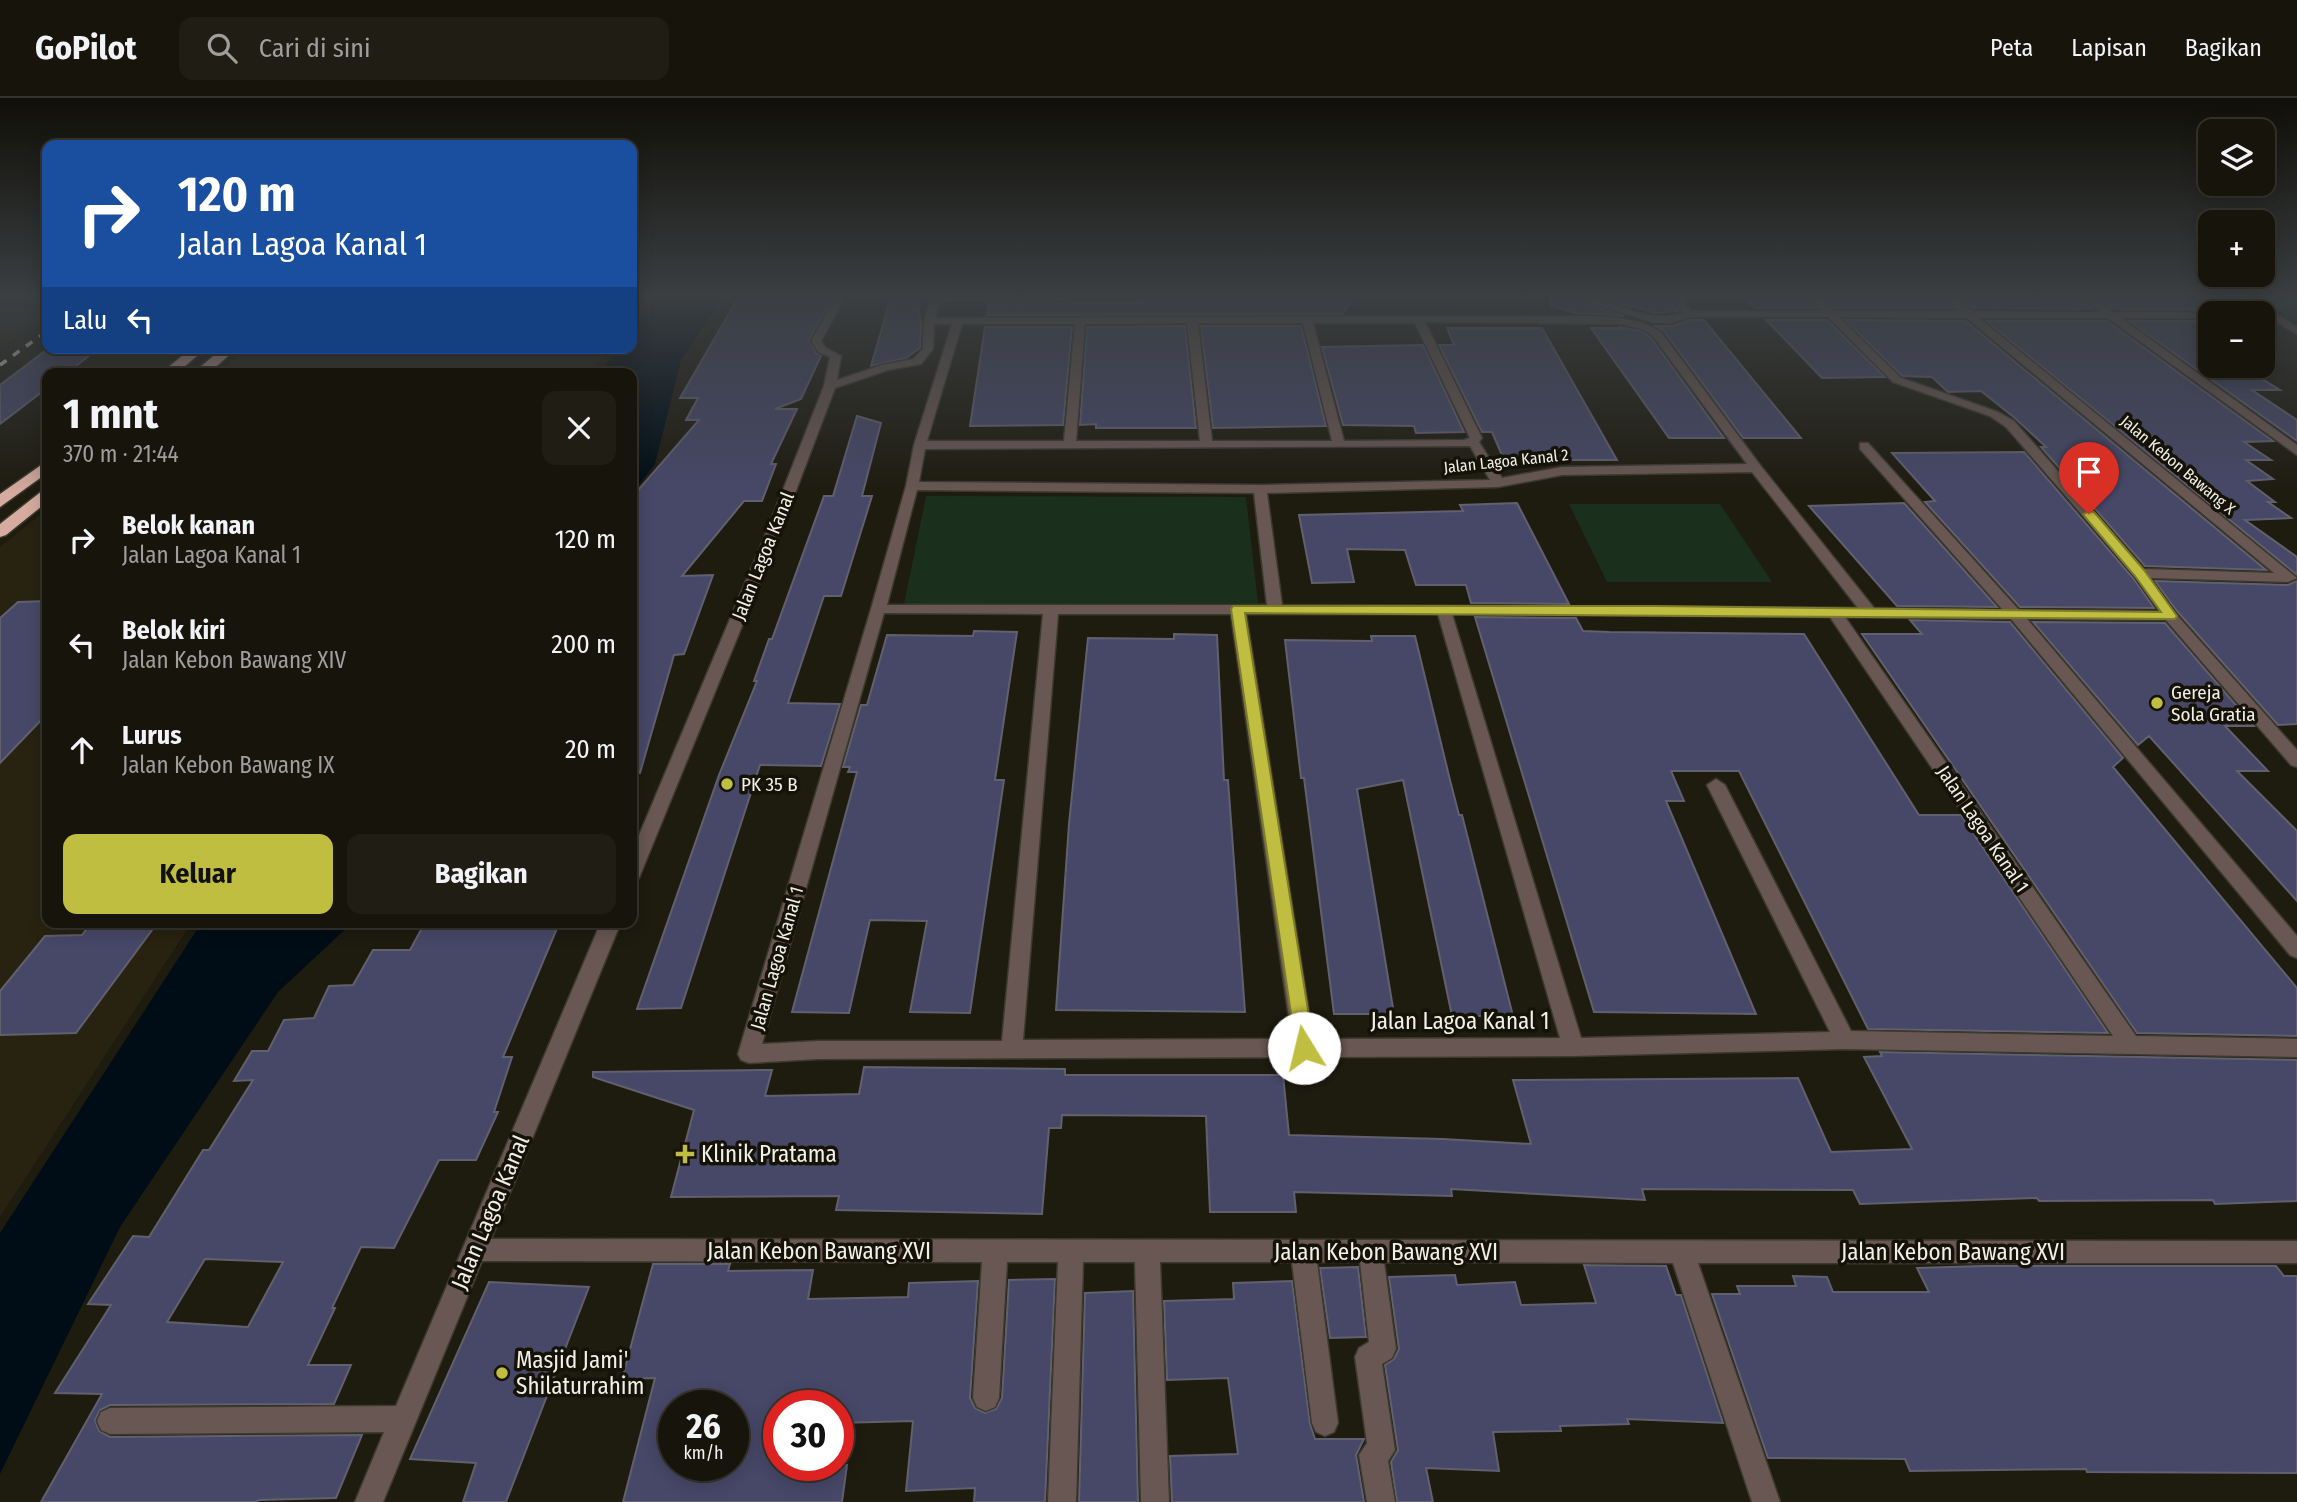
<!DOCTYPE html>
<html lang="id">
<head>
<meta charset="utf-8">
<style>
  :root { --surface:#16140b; --page:#1f1d14; --text:#f1f3f6; --muted:#9e9e9d; --line:#35332c; --accent:#c0be40 }
  body { margin:0; font-family:"Fira Sans Condensed",sans-serif; background:var(--page); color:var(--text); height:100vh; display:flex; flex-direction:column; font-size:26px; white-space:nowrap }
  * { box-sizing:border-box; margin:0 }
  p { font-size:23px; color:var(--muted) }
  .icon { flex:none; width:38px; height:38px; fill:none; stroke:currentColor; stroke-width:2; stroke-linecap:round; stroke-linejoin:round }
  .map { position:relative; flex:1; overflow:hidden }
  .sheet { position:absolute; left:42px; top:270px; width:595px; height:560px; display:flex; flex-direction:column; background:var(--surface); border-radius:14px; box-shadow:0 4px 18px #0003,0 0 0 2px var(--line) }
  .sheet>* { flex:none }
  .banner { position:absolute; left:42px; top:42px; width:595px; height:214px; border-radius:14px; box-shadow:0 4px 18px #0003,0 0 0 2px var(--line); background:#1a4fa0; color:#fff; overflow:hidden }
  .buttons { position:absolute; left:2198px; top:21px; display:grid; gap:14px }
  .buttons a { display:grid; place-items:center; width:77px; height:77px; border-radius:14px; background:var(--surface); box-shadow:0 4px 18px #0003,0 0 0 2px var(--line); font-size:35px }
  .speed { position:absolute; left:658px; top:1292px; display:flex; gap:14px; font-size:35px; font-weight:700; text-align:center }
  .speed>* { display:grid; place-content:center; width:91px; height:91px; border-radius:50%; background:var(--surface); box-shadow:0 4px 18px #0003,0 0 0 2px var(--line); line-height:1 }
  .speed small { font-size:18px; font-weight:400 }
  .speed .limit { border:10px solid #d22; background:#fff; color:#111 }
  .pin { position:absolute; display:grid; place-items:center; width:60px; height:60px; color:#fff; margin:-72px -30px; border-radius:50% 50% 50% 0; rotate:-45deg; box-shadow:0 0 7px #0007 }
  .pin .icon { rotate:45deg }
  .me { position:absolute; width:77px; margin:-38px; rotate:351deg; stroke-linejoin:round; filter:drop-shadow(0 0 5px #0008) }
  .turn { display:flex; align-items:center; gap:24px; height:147px; padding:0 21px; font-size:32px }
  .turn .icon { width:91px; height:91px; stroke-width:2.5 }
  .turn b { display:block; font-size:49px; line-height:60px }
  .then { display:flex; align-items:center; height:66px; padding:0 21px; background:#0003; gap:14px; font-size:26px }
  .round { display:grid; place-items:center; flex:none; width:74px; height:74px; border-radius:14px; background:var(--page) }
  .summary { display:flex; align-items:center; justify-content:space-between; height:119px; padding:0 21px }
  h1 { font-size:42px; font-weight:700; line-height:52px }
  .primary-button { display:flex; gap:14px; margin-top:auto; padding:14px 21px }
  .primary-button a { flex:1; height:80px; border-radius:14px; background:var(--accent); color:#111; font-size:28px; font-weight:700; line-height:80px; text-align:center }
  .primary-button a+a { background:var(--page); color:var(--text) }
  ul { padding:0; list-style:none }
  li { display:flex; align-items:center; gap:21px; height:105px; padding:0 21px }
  li div { flex:1 }
  li b { display:block; font-size:26px }
  li em { font-style:normal }
  header { display:flex; align-items:center; gap:42px; box-sizing:border-box; height:98px; padding:0 35px; background:var(--surface); border-bottom:2px solid var(--line) }
  header strong { font-size:33px }
  nav { display:flex; gap:38px; margin-inline-start:auto; font-size:24px }
  .search { width:490px; height:63px; background:var(--page); display:flex; align-items:center; gap:18px; box-sizing:border-box; padding:0 24px; border-radius:14px; color:var(--muted); font-size:26px }
  .map>svg:first-child { display:block }
  .built { fill:#282210 }
  .green { fill:#1b2f1d }
  .water { fill:#000d16 }
  .building { fill:#474868; stroke:#60606e; stroke-width:2; fill-rule:evenodd }
  .lines { fill:none; stroke-linecap:round; stroke-linejoin:round }
  .minor-casing { stroke:#3c392d; stroke-width:3 }
  .highway-casing { stroke:#3c392d; stroke-width:3 }
  .minor { fill:#685752; fill-rule:evenodd }
  .highway { fill:#d6aba0; fill-rule:evenodd }
  .rail { stroke:#d9d7cf; stroke-width:3.5; stroke-dasharray:8 8; stroke-linecap:butt }
  .route { fill:#c0be40; stroke:#7d7c2a; stroke-width:2 }
  .poi-dot { fill:#c0be40; stroke:#151207; stroke-width:2.5 }
  .labels { text-anchor:middle; dominant-baseline:central; stroke-width:7; stroke-linejoin:round; paint-order:stroke }
  .far-street-label { font-size:16px; fill:#f1efe7; stroke:#151207 }
  .street-label { font-size:19px; fill:#f1efe7; stroke:#151207 }
  .poi-label { font-size:19px; fill:#f1efe7; stroke:#151207; text-anchor:start }
  .near-street-label { font-size:23px; fill:#f1efe7; stroke:#151207 }
  .near-poi-label { font-size:23px; fill:#f1efe7; stroke:#151207; text-anchor:start }
</style>
</head>
<body>
<header>
<strong>GoPilot</strong>
<div class="search"><svg class="icon" aria-label="search" viewBox="0 0 24 24"><circle cx="10" cy="10" r="6"/><path d="M15 15l6 6"/></svg>Cari di sini</div>
<nav><a>Peta</a><a>Lapisan</a><a>Bagikan</a></nav>
</header>
<div class="map">
<svg width="2297" height="1404" viewBox="0 0 2297 1404">
  <rect width="100%" height="100%" fill="#1e1b0f"/>
  <!-- built -->
  <path class="built" d="M0,199H47V220L0,250Z
    M247,250H610L591,275H216Z
    M47,411V824H192L0,1119V449Z"/>
  <!-- green -->
  <path class="green" d="M2256,199H2292L2297,202V224Z
    M926,398L1246,399L1258,505L904,506Z
    M1569,406H1720L1772,484H1607Z"/>
  <!-- water -->
  <path class="water" d="M657,199H727L720,204L681,262L655,366L632,396V275H600L619,250H632V233Z
    M202,824H353L278,894L120,1129L0,1376V1135Z"/>
  <!-- building -->
  <path class="building" d="M891,199H917L921,226L920,250L906,260L871,268Z
    M1142,199H1355L1342,216L987,217L988,206L1142,204Z
    M1744,199H1806L1816,210H1755Z
    M1823,199H1941L1952,210H1834Z
    M1960,199H2078L2092,211L1973,210Z
    M2098,199H2203L2230,215H2217L2214,212L2114,211Z
    M738,200H832L809,242L816,255L821,258L801,301L775,311H797L771,366H776L762,403H744L682,478L713,477L684,556L674,557L640,675L632,674V399L699,322H686L698,300H680Z
    M1552,201H1572L1624,218L1575,215L1551,208Z
    M1602,201H1669L1678,213L1656,215Z
    M1690,222H1704L1801,340H1743L1663,232L1654,228H1672Z
    M1766,222H1827L1885,279L1822,280Z
    M1845,222L1966,223L2266,472L2145,468L2041,349H2046L2016,321L1981,293L1948,294L1932,279L1902,278Z
    M1986,223H2107L2273,343L2244,344L2271,362H2246L2273,381L2247,383L2275,404H2268L2291,420L2245,422L2297,459V477Z
    M2129,223H2210V268H2241L2280,292H2252L2297,322V343Z
    M1185,228L1196,330H1096V326L1080,327L1087,229Z
    M1201,228H1301L1326,328L1213,330Z
    M985,229H1072L1063,327L970,328Z
    M1619,229L1641,233L1651,240L1724,340H1669L1591,230H1622Z
    M1447,230H1542L1617,362H1504L1492,334H1482L1439,247H1454Z
    M1423,247L1464,334L1416,335L1414,328L1343,327L1322,249Z
    M49,250H99L67,275H47V290L0,326V287Z
    M857,318L881,325L862,398H872L841,498H824L788,605L840,606L821,668L760,667L681,910L637,911L719,677L757,583H754L769,541H772L824,398H833Z
    M2024,354L2133,480L2154,510L2020,509L1925,404L1935,403L1892,355Z
    M1517,405L1569,506L1471,505L1466,487H1416L1405,452L1347,451L1354,484L1312,485L1299,417L1463,413L1460,407Z
    M1904,405L1997,509L1897,508L1809,408Z
    M2155,483L2288,487L2297,483V626L2278,627L2177,513Z
    M47,503V616L0,665V520L18,504Z
    M1475,519L1576,520L1583,533L1609,534L1804,536L1919,717H1961L2108,935L1868,931L1739,673H1671L1684,703H1666L1756,916L1594,914Z
    M1910,522L2010,524L2123,660L2113,669L2297,890V938L2137,935L1862,536H1922Z
    M2033,524L2165,525L2254,628H2225L2268,673H2237L2297,733V803L2149,638L2138,647Z
    M974,533L1017,534L995,682H1004L970,915L910,914L927,823L870,822L849,915L792,914L857,674H848L850,669H843L861,607H867L887,537L973,538Z
    M1174,536L1217,537L1224,682H1228L1245,914L1056,912L1069,726L1088,540L1174,541Z
    M1371,538H1415L1450,682L1459,717H1462L1513,918H1452L1403,682L1357,691L1394,916H1334L1304,680H1301L1285,542L1372,543Z
    M92,824H158L76,935L0,937V893L45,838L82,837Z
    M435,824H484L481,829L558,828L503,959H512L494,1014H498L476,1062H439L394,1150L361,1149L332,1210H335L308,1267H351L334,1306L110,1307L100,1312L95,1322L99,1333L110,1339L362,1337L336,1400L258,1402L257,1404H41L102,1296L55,1295L111,1207L88,1206L133,1138L149,1139L203,1052H209L253,982L234,983L252,953H268L284,922L314,920L329,888L353,887L373,852H410L422,830L432,829ZM205,1161L283,1164L248,1229L167,1224Z
    M1880,954L2297,962V1103L2215,1106L2213,1102L2039,1103L2037,1100L1860,1106L1853,1092L1642,1091L1645,1102L1451,1091L1452,1098L1294,1094L1296,1114H1210L1206,1018L1062,1017L1061,1030H1049L1042,1116L836,1112L839,1098L671,1099L694,1012L593,979V974L772,972L765,998L859,996L864,969L1065,971V977H1283L1289,1037L1443,1041L1531,1046L1513,982L1798,980L1831,1054L1912,1051L1864,959L1882,958Z
    M653,1166H730L728,1173L813,1172L808,1201L908,1199L909,1185L978,1183L970,1300L975,1310L985,1315L996,1311L1002,1300L1009,1182L1055,1181L1045,1404H974L975,1390L906,1393L913,1323L838,1325V1307H779V1367H847L842,1404H623L655,1280L622,1281ZM674,1307H733V1367H674Z
    M1584,1167L1666,1168L1676,1197H1681L1723,1325L1627,1321L1629,1326L1560,1328L1561,1333L1493,1334L1499,1373L1426,1370L1433,1404H1397L1391,1364L1398,1352L1385,1267L1394,1261L1399,1251L1389,1179L1455,1177L1457,1187L1515,1184L1521,1207L1596,1205Z
    M1982,1168H2276L2284,1178H2297V1375L2087,1374L2086,1371L1910,1373L1905,1361L1768,1360L1712,1196H1740L1737,1188H1796L1793,1178L1827,1179L1833,1194H1929L1917,1170Z
    M1358,1169L1366,1239L1330,1240L1320,1170Z
    M1292,1183L1310,1326L1315,1341H1364L1356,1357L1364,1404H1172L1170,1358L1238,1356L1228,1280L1167,1282L1164,1203L1234,1201L1233,1185Z
    M489,1184L589,1189L506,1404H463L476,1365L410,1361Z
    M1133,1193L1138,1404H1079L1085,1195Z"/>
  <g class="lines">
    <defs>
      <path id="minor" d="M835,199H845L821,243L826,250L841,258L837,282L882,267L913,261L923,251L924,223L931,199H1080L1075,202L940,203L935,220L1547,218C1584,219 1628,213 1661,234L1760,367L1874,510L2003,512L1860,351V345H1868L2019,512L2159,513L2135,478L2006,329L1990,318L1893,284L1828,219H1690L1671,225H1654L1574,199C1612,199 1646,227 1683,215L1671,199H1681L1692,213H1822L1808,199H1819L1833,213H1959L1943,199H1955L1972,213L2100,214L2081,199H2093L2113,214L2214,215H2210V220H2121L2297,347V357L2108,220H1979L2297,480L2288,484L2150,480L2175,515L2297,652V669L2291,667L2166,522L2027,521L2297,838V860L2290,857L2011,521L1845,519L2136,938L2297,941V959L1845,951L1573,958L818,961L749,965L741,962L738,956L871,511L906,388L914,347L952,226H934L933,251L921,266L888,272L835,290L778,440L641,775L639,780L632,782V754L764,440L824,288L830,259L818,254L811,243ZM1839,219L1967,220L2274,475L2144,471L2014,323L1998,314L1901,280ZM1425,224L1622,226L1642,231L1653,238L1747,366L1562,369L1502,380L1479,344L1482,340ZM1187,225L1200,343H1076L1085,226ZM1198,225H1303L1332,343H1212ZM1313,225H1415L1470,340L1464,342L1344,343ZM962,226H1075L1064,343H927ZM1470,348L1490,382L1260,387L919,384L925,351ZM1752,374L1858,510L1282,507L1267,395L1498,389L1562,377ZM917,392L1254,395L1267,507H887ZM884,515L1043,516L1002,943H818L762,946ZM1058,516H1231L1292,941L1023,942ZM1246,516H1438L1560,940L1313,941ZM1452,516L1830,519L2113,938L1851,933L1725,687L1716,681L1707,687L1830,934L1581,940Z
        M2235,199H2248L2297,229V236Z
        M601,824H621L491,1141L2297,1143V1165H1698L1780,1404H1752L1673,1165L1384,1164L1396,1251L1392,1260L1382,1266L1395,1352L1388,1363L1395,1404H1367L1359,1357L1367,1345L1355,1259L1359,1250L1369,1244L1360,1164H1317L1338,1325L1334,1334L1325,1338L1316,1334L1312,1325L1292,1164H1160L1169,1404H1141L1135,1164H1083L1076,1404H1048L1058,1164H1007L999,1300L995,1309L986,1313L977,1309L973,1300L982,1164L482,1163L383,1404H355L384,1334L110,1336L101,1332L97,1323L101,1314L110,1310L396,1308Z"/>
      <path id="highway" d="M192,250H206L177,275H161Z
        M223,250H237L209,275H193Z
        M47,363V375L0,409V396Z
        M47,391V404L6,437L0,439V426L42,393Z"/>
    </defs>
    <!-- minor casing -->
    <use href="#minor" class="minor-casing"/>
    <!-- highway casing -->
    <use href="#highway" class="highway-casing"/>
    <!-- minor -->
    <use href="#minor" class="minor"/>
    <!-- highway -->
    <use href="#highway" class="highway"/>
    <!-- rail -->
    <path class="rail" d="M0,267L47,233"/>
  </g>
  <!-- sky -->
  <linearGradient id="sky" x2="0" y2="1"><stop stop-color="#100f08"/><stop offset="0.5" stop-color="#3b3f42"/><stop offset="1" stop-color="#3b3f42" stop-opacity="0"/></linearGradient>
  <rect width="2297" height="396" fill="url(#sky)"/>
  <!-- route -->
  <path class="route" d="M2089,413L2094,414L2144,472L2177,518L2175,521L1245,515L1314,950L1311,956L1304,958L1297,956L1231,511L1233,508H1656L2161,514L2135,478L2085,419L2083,416Z"/>
  <!-- markers -->
  <g class="poi-dot">
    <circle cx="2157" cy="605" r="7"/>
    <circle cx="727" cy="686" r="7"/>
    <path d="M681.5 1045.5h7v7h7v7h-7v7h-7v-7h-7v-7h7z"/>
    <circle cx="502" cy="1275" r="7"/>
  </g>
  <g class="labels">
    <!-- far-street labels -->
    <g class="far-street-label">
      <text transform="translate(1506 363) rotate(-6)">Jalan Lagoa Kanal 2</text>
      <text transform="translate(2178 367) rotate(40)">Jalan Kebon Bawang X</text>
    </g>
    <!-- street labels -->
    <g class="street-label">
      <text transform="translate(763 458) rotate(-68)">Jalan Lagoa Kanal</text>
      <text transform="translate(1983 731) rotate(56)">Jalan Lagoa Kanal 1</text>
      <text transform="translate(777 860) rotate(-74)">Jalan Lagoa Kanal 1</text>
    </g>
    <!-- poi labels -->
    <g class="poi-label">
      <text x="2171" y="594">Gereja<tspan x="2171" dy="22">Sola Gratia</tspan></text>
      <text x="741" y="686">PK 35 B</text>
    </g>
    <!-- near-street labels -->
    <g class="near-street-label">
      <text x="1460" y="923">Jalan Lagoa Kanal 1</text>
      <text transform="translate(490 1114) rotate(-67)">Jalan Lagoa Kanal</text>
      <text x="819" y="1153">Jalan Kebon Bawang XVI</text>
      <text x="1386" y="1154">Jalan Kebon Bawang XVI</text>
      <text x="1953" y="1154">Jalan Kebon Bawang XVI</text>
    </g>
    <!-- near-poi labels -->
    <g class="near-poi-label">
      <text x="701" y="1056">Klinik Pratama</text>
      <text x="516" y="1262">Masjid Jami'<tspan x="516" dy="26">Shilaturrahim</tspan></text>
    </g>
  </g>
</svg>
<div class="buttons">
<a><svg class="icon" aria-label="layers" viewBox="0 0 24 24"><path d="M12 4l9 5-9 5-9-5zM3 14l9 5 9-5"/></svg></a>
<a>+</a>
<a>−</a>
</div>
<div class="speed"><div>26<small>km/h</small></div><div class="limit">30</div></div>
<div class="pin" style="left:2089px;top:416px;background:#d93025"><svg class="icon" aria-label="arrive" viewBox="0 0 24 24"><path d="M6 21V4h12l-3 4 3 4H6"/></svg></div>
<svg class="me" style="left:1304px;top:950px" viewBox="-20 -20 40 40"><circle r="19" fill="#fff"/><path d="M0-13L10 11 0 6-10 11z" fill="#c0be40"/></svg>
<div class="banner">
<div class="turn"><svg class="icon" aria-label="right" viewBox="0 0 24 24"><path d="M7 20v-9h11M14 6l5 5-5 5"/></svg><div><b>120 m</b>Jalan Lagoa Kanal 1</div></div>
<div class="then">Lalu<svg class="icon" aria-label="left" viewBox="0 0 24 24"><path d="M17 20v-9H6M10 6l-5 5 5 5"/></svg></div>
</div>
<section class="sheet">
<div class="summary"><div><h1>1 mnt</h1><p>370 m · 21:44</p></div><a class="round"><svg class="icon" aria-label="close" viewBox="0 0 24 24"><path d="M6 6l12 12M18 6L6 18"/></svg></a></div>
<ul>
<li><svg class="icon" aria-label="right" viewBox="0 0 24 24"><path d="M7 20v-9h11M14 6l5 5-5 5"/></svg><div><b>Belok kanan</b><p>Jalan Lagoa Kanal 1</p></div><em>120 m</em></li>
<li><svg class="icon" aria-label="left" viewBox="0 0 24 24"><path d="M17 20v-9H6M10 6l-5 5 5 5"/></svg><div><b>Belok kiri</b><p>Jalan Kebon Bawang XIV</p></div><em>200 m</em></li>
<li><svg class="icon" aria-label="ahead" viewBox="0 0 24 24"><path d="M12 20V5M6 11l6-6 6 6"/></svg><div><b>Lurus</b><p>Jalan Kebon Bawang IX</p></div><em>20 m</em></li>
</ul>
<div class="primary-button"><a>Keluar</a><a>Bagikan</a></div>
</section>
</div>
</body>
</html>
